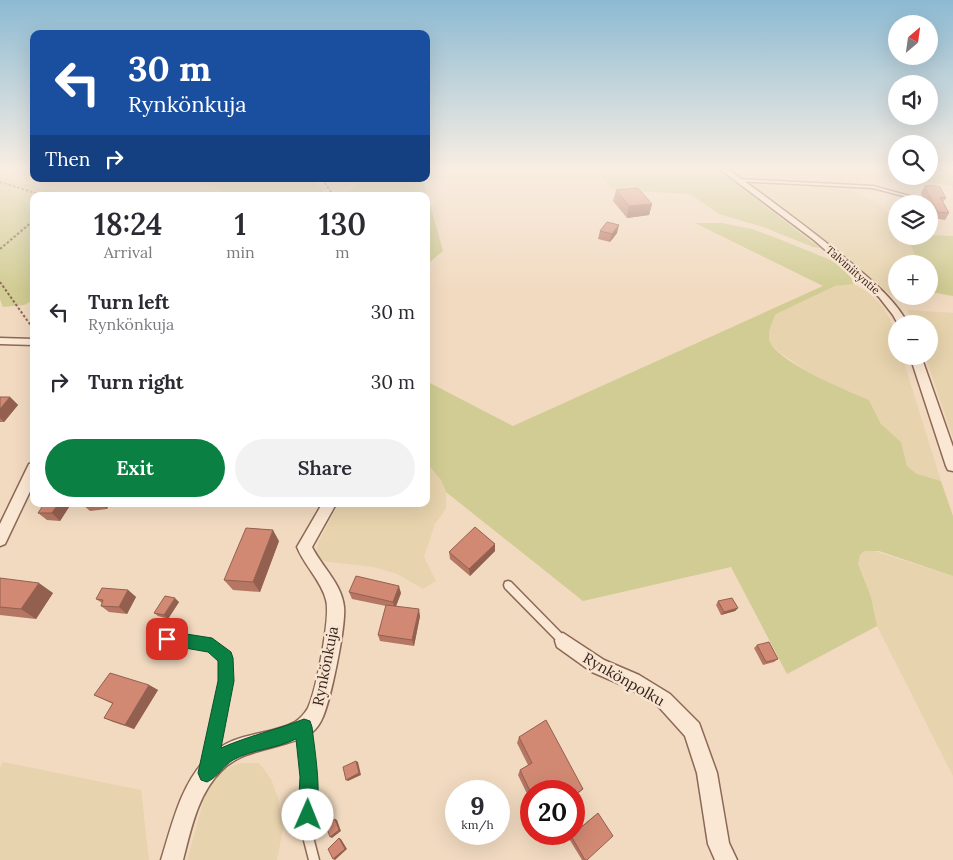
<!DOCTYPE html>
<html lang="en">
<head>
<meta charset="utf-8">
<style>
  :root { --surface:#fff; --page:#f2f2f3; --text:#2b2b33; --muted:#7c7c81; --accent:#0b8043 }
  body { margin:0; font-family:Lora,serif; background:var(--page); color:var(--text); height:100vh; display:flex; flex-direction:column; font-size:19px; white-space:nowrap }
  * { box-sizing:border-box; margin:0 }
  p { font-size:16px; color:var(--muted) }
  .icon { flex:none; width:28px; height:28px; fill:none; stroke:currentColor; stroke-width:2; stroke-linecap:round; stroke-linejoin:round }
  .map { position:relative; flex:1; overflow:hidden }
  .side { position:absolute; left:30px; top:192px; width:400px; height:315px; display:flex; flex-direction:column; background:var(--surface); border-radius:10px; box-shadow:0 5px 20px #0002 }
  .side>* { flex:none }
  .top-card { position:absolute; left:30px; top:30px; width:400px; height:152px; border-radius:10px; box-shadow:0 5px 20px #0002; background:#1a4fa0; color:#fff; overflow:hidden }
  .needle { width:32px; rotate:29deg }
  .tools { position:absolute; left:888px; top:15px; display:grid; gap:10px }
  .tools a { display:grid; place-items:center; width:50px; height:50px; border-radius:50%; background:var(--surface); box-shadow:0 5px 20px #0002; font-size:25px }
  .speed { position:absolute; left:445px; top:780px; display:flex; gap:10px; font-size:25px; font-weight:700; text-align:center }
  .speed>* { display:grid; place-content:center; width:65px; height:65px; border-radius:50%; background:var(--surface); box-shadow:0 5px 20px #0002; line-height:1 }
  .speed small { font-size:12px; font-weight:400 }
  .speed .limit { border:8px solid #d22; background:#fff; color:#111 }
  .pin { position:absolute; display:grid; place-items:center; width:42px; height:42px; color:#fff; margin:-21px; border-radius:10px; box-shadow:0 2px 8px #0006 }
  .me { position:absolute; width:55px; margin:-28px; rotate:1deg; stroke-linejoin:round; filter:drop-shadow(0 0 4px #0008) }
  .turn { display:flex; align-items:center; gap:18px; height:105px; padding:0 15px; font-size:22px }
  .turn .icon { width:65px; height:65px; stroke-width:2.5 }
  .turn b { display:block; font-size:35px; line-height:42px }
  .then { display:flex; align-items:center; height:48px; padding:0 15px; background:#0003; gap:10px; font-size:19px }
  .eta { display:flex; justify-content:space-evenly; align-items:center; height:85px; text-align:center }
  .eta b { font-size:30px; font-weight:600; line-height:35px }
  .action { display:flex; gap:10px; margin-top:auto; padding:10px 15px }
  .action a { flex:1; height:58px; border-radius:30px; background:var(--accent); color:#fff; font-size:20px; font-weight:600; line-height:58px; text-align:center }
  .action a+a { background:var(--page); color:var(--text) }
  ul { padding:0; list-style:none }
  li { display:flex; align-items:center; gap:15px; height:70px; padding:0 15px }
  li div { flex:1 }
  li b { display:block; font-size:19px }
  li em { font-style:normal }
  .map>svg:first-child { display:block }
  .farmland { fill:#e7d3ad }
  .green { fill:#d0cc93 }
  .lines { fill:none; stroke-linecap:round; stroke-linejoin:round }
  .lane-casing { stroke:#8c6957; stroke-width:3 }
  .street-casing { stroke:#8c6957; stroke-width:3 }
  .path { stroke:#8c6957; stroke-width:2; stroke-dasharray:2.5 2; stroke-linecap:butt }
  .lane { fill:#fbe8d4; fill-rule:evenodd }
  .street { fill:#fbe8d4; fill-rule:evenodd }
  .wall { fill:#b57663 }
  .shaded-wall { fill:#936050 }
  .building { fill:#d28973; stroke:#936050 }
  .route { fill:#0b8043; stroke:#07532c }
  .labels { text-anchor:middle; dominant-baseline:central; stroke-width:5; stroke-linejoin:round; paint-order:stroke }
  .far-street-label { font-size:11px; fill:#3a251c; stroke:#f8e5d1 }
  .near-street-label { font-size:15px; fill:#3a251c; stroke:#f8e5d1 }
</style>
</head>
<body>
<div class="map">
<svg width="953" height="860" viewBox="0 0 953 860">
  <rect width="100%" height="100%" fill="#f1dac0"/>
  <!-- farmland -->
  <path class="farmland" d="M0,170H34V179H206L202,184L210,185L231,196H69L0,177Z
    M728,170H896V176H924L930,184L918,186L866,181L841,183L739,179Z
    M327,179H363L344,196H338Z
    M746,184L850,189L880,205L896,220V236H907L918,260L919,264H896V296H906L895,298L814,232Z
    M846,284H854L869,293L882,306L890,319L896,337V356H902L941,481L917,474L907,466L901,442L881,424L869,400L849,393L811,374L779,352L770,343L769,337L771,323L776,314L835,286Z
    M907,310L953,313V438L925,356H929V324H913Z
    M426,462L441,480L446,492V509L435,524L424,557L436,581L423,589L397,574L373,567L329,562L314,558L319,541L338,504H426Z
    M871,550L953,576V776L877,626L871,597L858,564L860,554L864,551Z
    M3,762L141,790L149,860H0V768Z
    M240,763H259L271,779L278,798L283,829L277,860H187L206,792L222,770Z"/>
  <!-- green -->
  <path class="green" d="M595,170H718L820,248L813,247L763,227L719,214L690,194L619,190L611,188Z
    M953,174V188L950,185L930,184L924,176Z
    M0,177L69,196H34V300L24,305L3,307L0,299Z
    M206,179H317L316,182L327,196H231L210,185L201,184Z
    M363,179H423L443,251L426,265V196H344Z
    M695,223H722L752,229L779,239L833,261L848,272L854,284L835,286L776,314C772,321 766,336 771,344C784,365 845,390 869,400L881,424L901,442L907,466L917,474L941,481L953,516V576L879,551H864L860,555L858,564L871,597L877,626L787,674L731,567L583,601L446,492L441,480L426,462V373L428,382L513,426L823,286Z
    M929,235L953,236V296L931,292L929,288V264H919L907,236Z"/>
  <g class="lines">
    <defs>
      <path id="lane" d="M736,179L873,186L913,197L911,198L873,188L737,181L735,180Z
        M508,581L511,582L565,637L566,640L565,643L562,644L559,643L505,588L504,585L505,582Z
        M167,635L211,641C218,644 226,651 229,658L230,681L214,762L212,765L209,767L206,765L204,762L222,681L221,660L209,649L164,642L163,639L164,636Z
        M304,723L307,725L309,728L313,777L312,833L319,860H309L302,833L303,777L299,728L301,725Z"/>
      <path id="street" d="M721,170H729C773,202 816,233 857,268C876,285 896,301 908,324H898L893,315L879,297L814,240Z
        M0,338L34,339V345L0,344Z
        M910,356H921L953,447V471L948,470L946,466Z
        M34,463V483L5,544L0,546V524L29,464Z
        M322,504H336L312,547C322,567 342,584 344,607C346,626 330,705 321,721C318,727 313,732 308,735C280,750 244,747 221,771C198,794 191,829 183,860H161C172,825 181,783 208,757C235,730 267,737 295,722C300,719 305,713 308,708C316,691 331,616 326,600C322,582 304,565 297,547Z
        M563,633L604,660L639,675L670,694L699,723L717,773L729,843L737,860H715L708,844L697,773L685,736L658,706L627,687L592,672L557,647L555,641L557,635Z"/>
    </defs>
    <!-- lane casing -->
    <use href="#lane" class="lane-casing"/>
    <!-- street casing -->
    <use href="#street" class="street-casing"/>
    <!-- path -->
    <path class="path" d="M322,179L334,196
      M0,182L45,196
      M0,249L34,220
      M0,282L34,330"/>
    <!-- lane -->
    <use href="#lane" class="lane"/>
    <!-- street -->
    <use href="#street" class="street"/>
  </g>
  <!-- wall -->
  <path class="wall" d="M925,186L946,198L943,202L949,213L945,220L933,218L929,209V204H926L921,194V192Z
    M616,190L652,204L649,215L627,218L613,201Z
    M600,231L617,233L610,242L598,239Z
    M0,397H10L18,405L4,422H0Z
    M71,504L60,521L47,520L38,513Z
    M82,504H109L107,509L90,511Z
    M279,541L260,592L233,590L224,580Z
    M495,551L470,576L450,559L449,552Z
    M0,578L53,593L36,619L0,615Z
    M128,590L136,597L127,614L109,612L101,606L102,603L96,599Z
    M349,592L401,593L396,606L420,616L414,646L380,641L378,635L386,606L352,599Z
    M718,601L738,608L735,611L721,615L716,605Z
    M179,602L168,619L158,616L154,613Z
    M757,645L778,659L774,662L763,665L754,648Z
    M149,685L158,690L134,729L113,722L104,718L113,704L94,695Z
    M519,737L583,789L579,793L574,791H531V802L518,775L520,770L528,765L517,743Z
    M598,813L587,860H582L568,837Z"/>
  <!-- shaded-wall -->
  <path class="shaded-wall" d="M652,204L649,215L627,218L629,206Z
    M619,225L617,233L610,242L612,234Z
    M10,397L18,405L4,422L0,418V409Z
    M58,504H71L60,521L52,513Z
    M101,504H109L107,509Z
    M273,530L279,541L260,592L253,582Z
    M495,544V551L470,576L469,569Z
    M39,583L53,593L36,619L21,609Z
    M399,586L401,593L395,609L393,602Z
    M128,590L136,597L127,614L119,607Z
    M175,598L179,602L168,619L164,615Z
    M738,608L735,611L721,615L724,612Z
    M419,609L420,616L414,646L412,640Z
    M149,685L158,690L134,729L125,725Z
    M356,761L358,762L361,775L348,781L346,780Z
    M335,819L337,820L341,831L332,838L330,837Z
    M339,838L341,839L347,849L335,860L333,859Z"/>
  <!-- building -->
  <path class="building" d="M931,185L940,187L946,198L940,197L949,213L938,212L925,188V186Z
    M638,188L652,204L629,206L616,190Z
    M607,222L619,225L612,234L600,231Z
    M0,397H10L0,409Z
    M44,504H58L52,513H38Z
    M475,527L495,544L469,569L449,552Z
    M246,528L273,530L253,582L224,580Z
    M356,576L399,586L393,602L349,592Z
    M0,578L39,583L21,609L0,607Z
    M102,588L128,590L119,607L101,606L103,600L96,599Z
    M165,596L175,598L164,615L154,613Z
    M732,598L738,608L724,612L718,601Z
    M386,605L419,609L412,640L378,635Z
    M769,642L778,659L766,662L757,645Z
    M110,673L149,685L125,725L104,718L113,703L94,695Z
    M546,720L583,789L574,795V791H558L556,787L549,791H531V793L520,770L532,763L519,737Z
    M356,761L359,773L346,780L343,767Z
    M598,813L613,836L587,860H585L571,836Z
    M335,819L339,830L330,837L326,826Z
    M339,838L345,849L333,859L328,849Z"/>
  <!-- sky -->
  <linearGradient id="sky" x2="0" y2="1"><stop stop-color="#8cbad3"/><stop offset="0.58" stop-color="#f9eee3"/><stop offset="1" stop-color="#f9eee3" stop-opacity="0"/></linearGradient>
  <rect width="953" height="291" fill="url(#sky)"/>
  <!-- route -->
  <path class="route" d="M167,631L212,638L231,652L233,658L234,681L221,748C248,736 276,730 304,719L310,721L312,727C315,752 323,799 314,821L308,824L301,821L298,815L300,777L296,739C276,749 253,749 233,760C223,766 218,777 207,782L201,780L198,773L218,681V661L208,652L162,644L160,639L162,633Z"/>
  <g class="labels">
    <!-- far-street labels -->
    <g class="far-street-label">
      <text transform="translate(853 270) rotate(41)">Talviniityntie</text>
    </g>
    <!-- near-street labels -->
    <g class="near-street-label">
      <text transform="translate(325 666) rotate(-79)">Rynkönkuja</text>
      <text transform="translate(624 679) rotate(30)">Rynkönpolku</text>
    </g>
  </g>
</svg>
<div class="tools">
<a><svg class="needle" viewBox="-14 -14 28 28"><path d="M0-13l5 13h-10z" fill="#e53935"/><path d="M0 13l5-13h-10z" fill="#7c7c81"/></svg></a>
<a><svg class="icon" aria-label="sound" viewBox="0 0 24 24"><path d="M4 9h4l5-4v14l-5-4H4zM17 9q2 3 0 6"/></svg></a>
<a><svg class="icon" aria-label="search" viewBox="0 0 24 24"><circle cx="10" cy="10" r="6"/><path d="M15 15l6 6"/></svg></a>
<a><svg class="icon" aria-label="layers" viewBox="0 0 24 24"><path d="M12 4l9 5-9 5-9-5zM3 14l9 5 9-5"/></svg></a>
<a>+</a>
<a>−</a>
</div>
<div class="speed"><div>9<small>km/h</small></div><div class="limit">20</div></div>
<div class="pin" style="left:167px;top:639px;background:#d93025"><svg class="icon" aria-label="arrive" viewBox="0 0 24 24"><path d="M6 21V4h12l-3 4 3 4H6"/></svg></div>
<svg class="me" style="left:308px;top:815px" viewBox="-20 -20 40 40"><circle r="19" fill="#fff"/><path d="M0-13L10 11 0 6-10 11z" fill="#0b8043"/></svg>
<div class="top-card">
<div class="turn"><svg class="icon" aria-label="left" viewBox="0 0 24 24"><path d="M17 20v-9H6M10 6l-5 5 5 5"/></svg><div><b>30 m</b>Rynkönkuja</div></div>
<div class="then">Then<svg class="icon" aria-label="right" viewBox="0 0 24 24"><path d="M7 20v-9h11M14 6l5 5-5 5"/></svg></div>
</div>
<section class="side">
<div class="eta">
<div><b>18:24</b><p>Arrival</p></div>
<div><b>1</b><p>min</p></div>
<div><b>130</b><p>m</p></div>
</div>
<ul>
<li><svg class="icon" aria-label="left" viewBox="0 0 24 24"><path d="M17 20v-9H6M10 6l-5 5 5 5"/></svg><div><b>Turn left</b><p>Rynkönkuja</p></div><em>30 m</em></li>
<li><svg class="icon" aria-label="right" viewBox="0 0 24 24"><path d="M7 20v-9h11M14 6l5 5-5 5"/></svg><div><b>Turn right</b></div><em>30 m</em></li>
</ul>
<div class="action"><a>Exit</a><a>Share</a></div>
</section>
</div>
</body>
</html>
